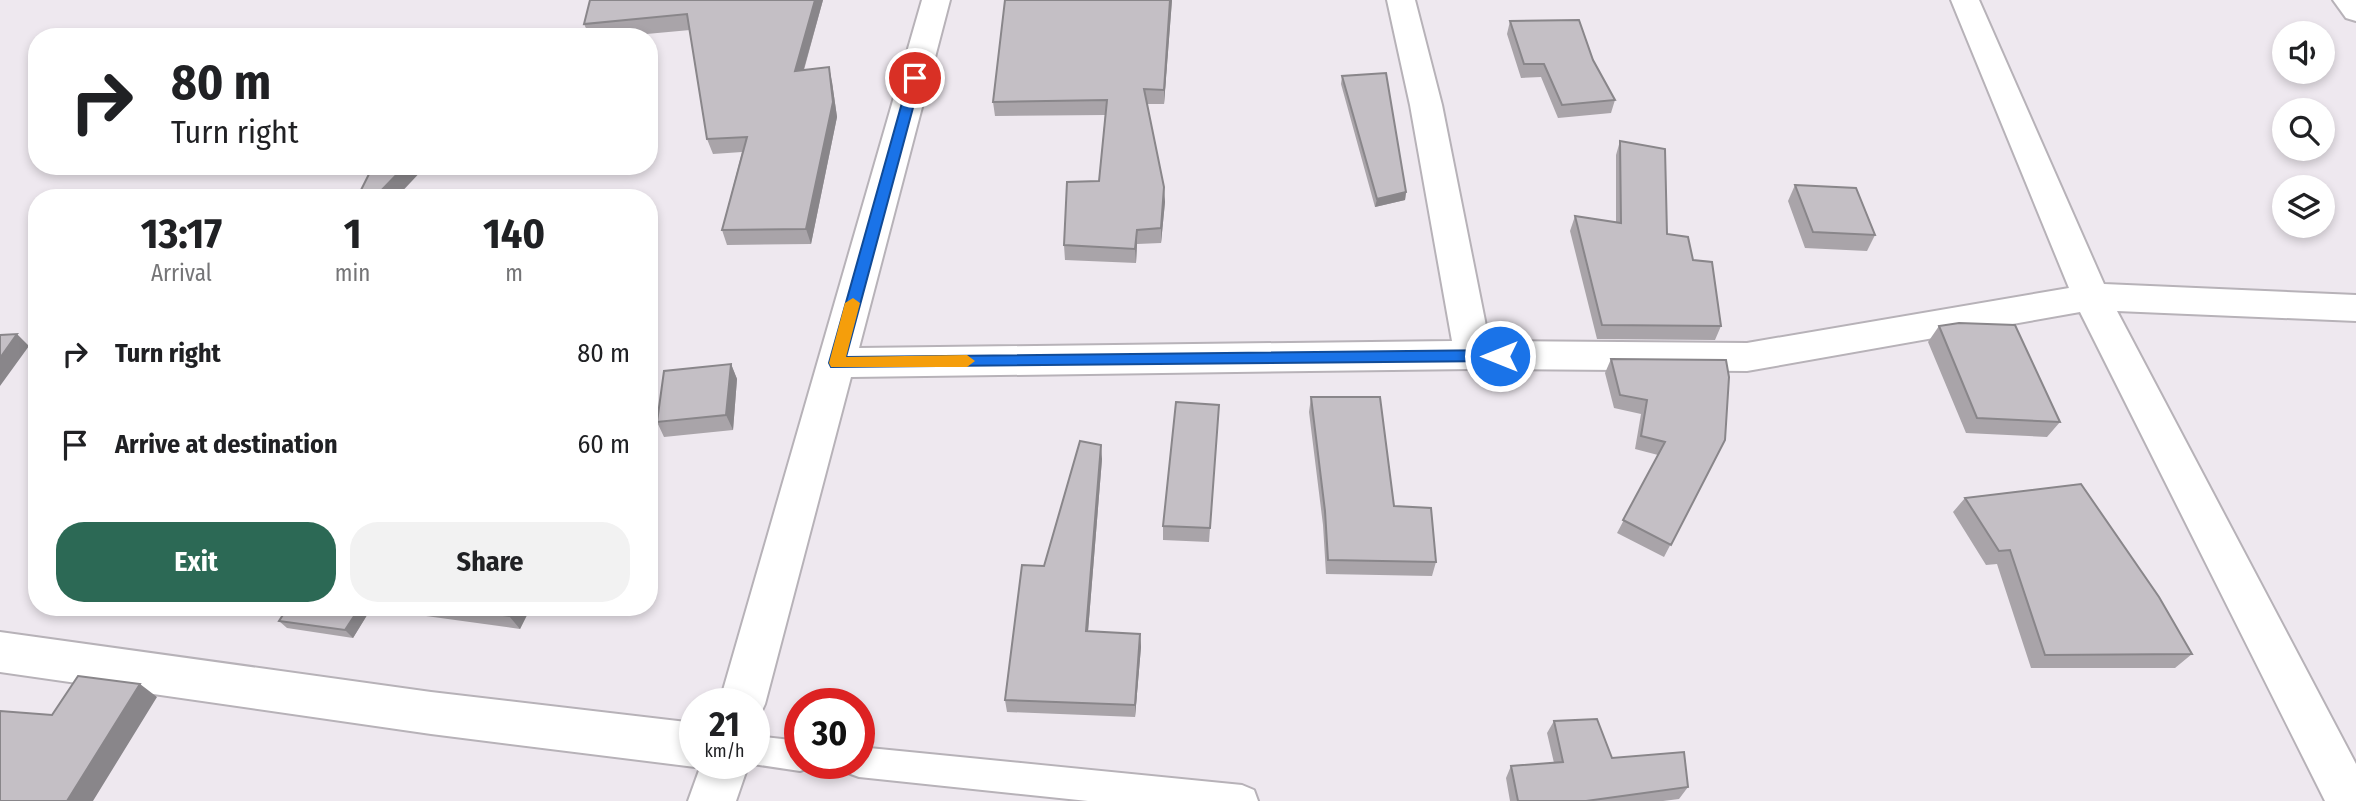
<!DOCTYPE html>
<html lang="en">
<head>
<meta charset="utf-8">
<style>
  :root { --surface:#fff; --page:#f2f2f2; --text:#202124; --muted:#757577; --accent:#2c6955 }
  body { margin:0; font-family:"Fira Sans Condensed",sans-serif; background:var(--page); color:var(--text); height:100vh; display:flex; flex-direction:column; font-size:26px; white-space:nowrap }
  * { box-sizing:border-box; margin:0 }
  p { font-size:23px; color:var(--muted) }
  .icon { flex:none; width:38px; height:38px; fill:none; stroke:currentColor; stroke-width:2; stroke-linecap:round; stroke-linejoin:round }
  .map { position:relative; flex:1; overflow:hidden }
  .panel { position:absolute; left:28px; top:189px; width:630px; height:427px; display:flex; flex-direction:column; background:var(--surface); border-radius:28px; box-shadow:0 4px 10px #0003 }
  .panel>* { flex:none }
  .guide { position:absolute; left:28px; top:28px; width:630px; height:147px; border-radius:28px; box-shadow:0 4px 10px #0003; background:#fff; color:var(--text); overflow:hidden }
  .buttons { position:absolute; left:2272px; top:21px; display:grid; gap:14px }
  .buttons a { display:grid; place-items:center; width:63px; height:63px; border-radius:50%; background:var(--surface); box-shadow:0 4px 10px #0003; font-size:35px }
  .speed { position:absolute; left:679px; top:688px; display:flex; gap:14px; font-size:35px; font-weight:700; text-align:center }
  .speed>* { display:grid; place-content:center; width:91px; height:91px; border-radius:50%; background:var(--surface); box-shadow:0 4px 10px #0003; line-height:1 }
  .speed small { font-size:18px; font-weight:400 }
  .speed .limit { border:10px solid #d22; background:#fff; color:#111 }
  .pin { position:absolute; display:grid; place-items:center; width:60px; height:60px; color:#fff; margin:-30px; border:4px solid #fff; border-radius:50%; box-shadow:0 2px 7px #0007 }
  .me { position:absolute; width:77px; margin:-38px; rotate:270deg; stroke-linejoin:round; filter:drop-shadow(0 0 5px #0008) }
  .turn { display:flex; align-items:center; gap:24px; height:147px; padding:0 28px; font-size:32px }
  .turn .icon { width:91px; height:91px; stroke-width:2.5 }
  .turn b { display:block; font-size:49px; line-height:60px }
  .eta { display:flex; justify-content:space-evenly; align-items:center; height:119px; text-align:center }
  .eta b { font-size:42px; font-weight:700; line-height:49px }
  .action { display:flex; gap:14px; margin-top:auto; padding:14px 28px }
  .action a { flex:1; height:80px; border-radius:28px; background:var(--accent); color:#fff; font-size:28px; font-weight:700; line-height:80px; text-align:center }
  .action a+a { background:var(--page); color:var(--text) }
  ul { padding:0; list-style:none }
  li { display:flex; align-items:center; gap:21px; height:91px; padding:0 28px }
  li div { flex:1 }
  li b { display:block; font-size:26px }
  li em { font-style:normal }
  .map>svg:first-child { display:block }
  .lines { fill:none; stroke-linecap:round; stroke-linejoin:round }
  .service-casing { stroke:#b7b2b8; stroke-width:4 }
  .minor-casing { stroke:#b7b2b8; stroke-width:4 }
  .tertiary-casing { stroke:#b7b2b8; stroke-width:4 }
  .service { fill:#fff; fill-rule:evenodd }
  .minor { fill:#fff; fill-rule:evenodd }
  .tertiary { fill:#fff; fill-rule:evenodd }
  .wall { fill:#a9a4a9 }
  .shaded-wall { fill:#89868a }
  .building { fill:#c4bfc5; stroke:#89868a; stroke-width:2 }
  .route { fill:#1a73e8; stroke:#114b97; stroke-width:2 }
  .slow { fill:#f59e0b }
</style>
</head>
<body>
<div class="map">
<svg width="2356" height="801" viewBox="0 0 2356 801">
  <rect width="100%" height="100%" fill="#eee8ef"/>
  <g class="lines">
    <defs>
      <path id="service" d="M754,736L800,741V763H813L811,767L800,771L746,763H754Z
        M859,747L1242,785L1254,790L1258,801H1088L859,777L848,773L843,763H859Z"/>
      <path id="minor" d="M922,0H950L859,348L1452,341L1410,105L1387,0H1415L1442,105L1489,341L1747,343L2069,288L1951,0H1979L2104,284L2356,295V321L2117,311L2356,764V801H2325L2080,312L1747,371L1473,369L851,377L765,704L758,719L754,720V704H719Z
        M0,632L431,692L695,723V763H749L736,801H688L701,765L695,767L431,734L0,672Z"/>
      <path id="tertiary" d="M2333,0H2356V21L2346,18Z"/>
    </defs>
    <!-- service casing -->
    <use href="#service" class="service-casing"/>
    <!-- minor casing -->
    <use href="#minor" class="minor-casing"/>
    <!-- tertiary casing -->
    <use href="#tertiary" class="tertiary-casing"/>
    <!-- service -->
    <use href="#service" class="service"/>
    <!-- minor -->
    <use href="#minor" class="minor"/>
    <!-- tertiary -->
    <use href="#tertiary" class="tertiary"/>
  </g>
  <!-- wall -->
  <path class="wall" d="M823,0L804,70L832,82L837,117L811,244L727,245L722,230L742,152L713,154L707,139L690,30L614,37H590L584,24Z
    M1172,0L1164,104H1147L1165,202L1161,243L1137,244L1136,263L1065,260L1064,245L1099,181L1105,115L995,116L993,102Z
    M1510,21L1593,60L1615,100L1611,113L1558,118L1541,77L1521,78L1507,34Z
    M1342,76L1406,192L1405,200L1375,207L1341,84Z
    M1620,141L1667,234L1693,260L1721,326L1715,340L1597,339L1570,231L1575,216L1616,222V155Z
    M1795,185L1875,235L1867,251L1805,248L1788,201Z
    M1939,326L2060,422L2047,437L1966,433L1928,342Z
    M1611,359L1725,440L1664,557L1617,533L1658,455L1635,449L1641,414L1614,408L1605,373Z
    M731,364L737,379L733,430L664,437L657,422Z
    M1311,397L1436,562L1432,576L1326,574L1323,525L1309,412Z
    M1218,420L1209,542L1163,540V526Z
    M1102,459L1088,631L1140,634L1141,647L1135,717L1007,712L1005,700L1044,566Z
    M1965,498L2192,654L2175,668H2031L1997,564L1986,565L1953,512Z
    M288,607H372L353,638L287,628L279,621Z
    M418,607H531L520,629L426,616Z
    M1554,721L1612,758L1688,787L1679,799L1663,801H1510L1506,778L1511,766L1554,763L1547,733Z"/>
  <!-- shaded-wall -->
  <path class="shaded-wall" d="M815,0H823L799,86L795,71Z
    M1170,0H1172L1164,104V90Z
    M829,67L832,82L837,117L811,244L806,229Z
    M405,166H426L396,198H374Z
    M1164,187L1165,202L1161,243V228Z
    M1406,192L1405,200L1375,207L1377,199Z
    M1137,230V244L1136,263L1135,249Z
    M17,334L29,346L0,386V358Z
    M731,364L737,379L733,430L726,415Z
    M1101,445L1102,459L1087,644L1086,631Z
    M360,607H372L353,638L345,630Z
    M514,607H531L520,629L509,616Z
    M1140,634L1141,647L1135,717V705Z
    M140,684L157,697L93,801H67Z"/>
  <!-- building -->
  <path class="building" d="M590,0H815L795,71L829,67L833,102L806,229L722,230L747,137L707,139L687,14L584,24Z
    M1005,0H1170L1164,90L1144,89L1164,187L1161,228L1137,230L1135,249L1064,245L1067,182L1099,181L1107,100L993,102Z
    M1579,20L1593,60L1615,100L1562,105L1544,64H1524L1510,21Z
    M1386,73L1406,192L1377,199L1342,76Z
    M1620,141L1665,149L1667,234L1688,237L1693,260L1712,262L1721,326L1602,325L1575,216L1621,223Z
    M373,166H405L374,198H357Z
    M1795,185L1856,188L1875,235L1813,232Z
    M1959,323L2015,325L2060,422L1977,418L1939,326Z
    M17,334L0,358V335Z
    M1611,359L1726,360L1729,377L1725,440L1671,545L1623,520L1665,442L1641,436L1647,400L1620,395Z
    M731,364L726,415L657,422L664,371Z
    M1311,397H1380L1394,506L1431,508L1436,562L1328,560L1325,511Z
    M1176,402L1219,405L1210,528L1163,526Z
    M1080,441L1101,445L1086,631L1140,634L1135,705L1005,700L1022,565L1044,566Z
    M2081,484L2159,597L2192,654L2045,655L2010,550L1999,551L1965,498Z
    M288,607H360L345,630L279,621Z
    M448,607H514L509,616Z
    M78,676L140,684L67,801H0V711L52,715Z
    M1597,719L1612,758L1684,752L1688,787L1586,801H1518L1511,766L1563,762L1554,721Z"/>
  <!-- route -->
  <path class="route" d="M915,74L921,78L846,357L1500,350L1508,356L1500,361L831,367L829,363L909,78Z"/>
  <!-- slow -->
  <path class="slow" d="M853,298L860,303L846,357L967,355L975,361L967,367H831L829,363L845,303Z"/>
</svg>
<div class="buttons">
<a><svg class="icon" aria-label="sound" viewBox="0 0 24 24"><path d="M4 9h4l5-4v14l-5-4H4zM17 9q2 3 0 6"/></svg></a>
<a><svg class="icon" aria-label="search" viewBox="0 0 24 24"><circle cx="10" cy="10" r="6"/><path d="M15 15l6 6"/></svg></a>
<a><svg class="icon" aria-label="layers" viewBox="0 0 24 24"><path d="M12 4l9 5-9 5-9-5zM3 14l9 5 9-5"/></svg></a>
</div>
<div class="speed"><div>21<small>km/h</small></div><div class="limit">30</div></div>
<div class="pin" style="left:915px;top:78px;background:#d93025"><svg class="icon" aria-label="arrive" viewBox="0 0 24 24"><path d="M6 21V4h12l-3 4 3 4H6"/></svg></div>
<svg class="me" style="left:1500px;top:356px" viewBox="-20 -20 40 40"><circle r="17" fill="#1a73e8" stroke="#fff" stroke-width="3"/><path d="M0-11L8 9 0 5-8 9z" fill="#fff"/></svg>
<div class="guide">
<div class="turn"><svg class="icon" aria-label="right" viewBox="0 0 24 24"><path d="M7 20v-9h11M14 6l5 5-5 5"/></svg><div><b>80 m</b>Turn right</div></div>
</div>
<section class="panel">
<div class="eta">
<div><b>13:17</b><p>Arrival</p></div>
<div><b>1</b><p>min</p></div>
<div><b>140</b><p>m</p></div>
</div>
<ul>
<li><svg class="icon" aria-label="right" viewBox="0 0 24 24"><path d="M7 20v-9h11M14 6l5 5-5 5"/></svg><div><b>Turn right</b></div><em>80 m</em></li>
<li><svg class="icon" aria-label="arrive" viewBox="0 0 24 24"><path d="M6 21V4h12l-3 4 3 4H6"/></svg><div><b>Arrive at destination</b></div><em>60 m</em></li>
</ul>
<div class="action"><a>Exit</a><a>Share</a></div>
</section>
</div>
</body>
</html>
